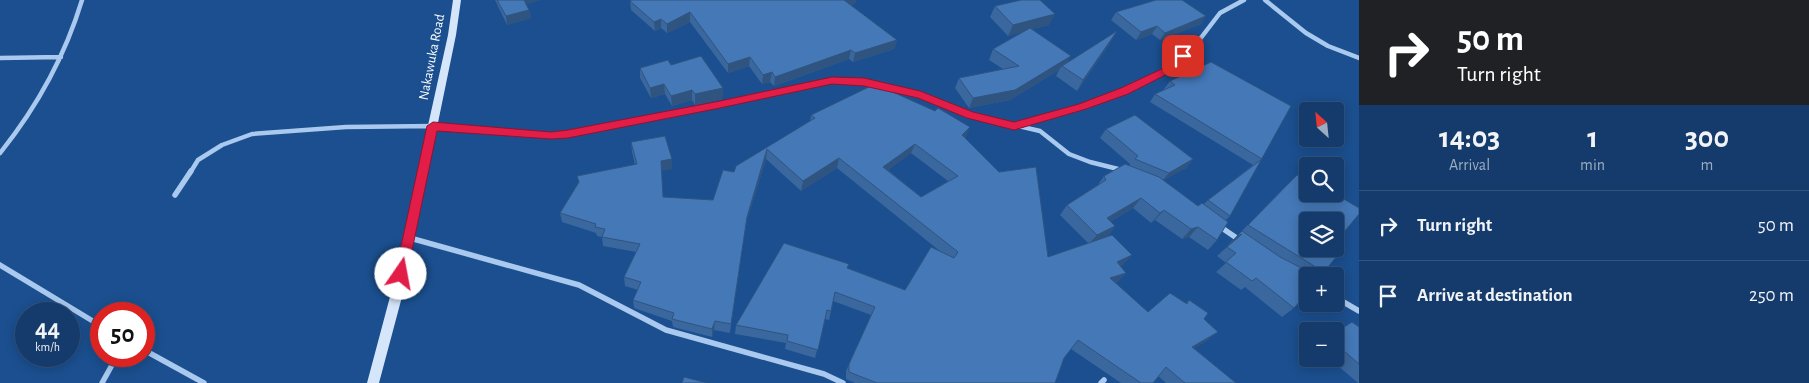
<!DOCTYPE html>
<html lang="en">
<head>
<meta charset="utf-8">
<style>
  :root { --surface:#143b6b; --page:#214673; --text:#f1f3f6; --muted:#9dadc1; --line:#33557e }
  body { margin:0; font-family:"Alegreya Sans",sans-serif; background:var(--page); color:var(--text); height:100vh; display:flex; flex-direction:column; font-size:19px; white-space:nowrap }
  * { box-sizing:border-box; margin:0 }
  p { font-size:16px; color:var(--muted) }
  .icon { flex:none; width:28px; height:28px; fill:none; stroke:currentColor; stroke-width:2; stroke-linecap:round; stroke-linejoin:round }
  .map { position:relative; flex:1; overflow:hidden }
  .details { display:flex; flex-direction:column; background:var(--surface); width:450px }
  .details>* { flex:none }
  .hud { background:#202124; color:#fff; overflow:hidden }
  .needle { width:32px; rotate:333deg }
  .tools { position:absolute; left:1299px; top:102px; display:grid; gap:10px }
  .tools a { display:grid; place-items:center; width:45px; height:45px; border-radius:5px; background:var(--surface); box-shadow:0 2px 12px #0003,0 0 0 1px var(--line); font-size:25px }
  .speed { position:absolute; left:15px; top:302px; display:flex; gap:10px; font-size:25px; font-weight:700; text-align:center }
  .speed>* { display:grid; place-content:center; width:65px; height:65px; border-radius:50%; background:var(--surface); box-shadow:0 2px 12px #0003,0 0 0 1px var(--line); line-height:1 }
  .speed small { font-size:12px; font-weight:400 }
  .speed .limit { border:8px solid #d22; background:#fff; color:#111 }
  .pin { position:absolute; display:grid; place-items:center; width:42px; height:42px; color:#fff; margin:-21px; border-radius:10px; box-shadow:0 2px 8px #0006 }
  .me { position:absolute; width:55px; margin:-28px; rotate:12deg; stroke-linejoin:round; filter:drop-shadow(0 0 4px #0008) }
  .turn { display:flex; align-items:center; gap:18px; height:105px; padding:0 15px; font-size:22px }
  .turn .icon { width:65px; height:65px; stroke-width:2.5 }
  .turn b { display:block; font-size:35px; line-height:42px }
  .eta { display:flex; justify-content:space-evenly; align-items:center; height:85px; text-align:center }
  .eta b { font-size:30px; font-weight:600; line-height:35px }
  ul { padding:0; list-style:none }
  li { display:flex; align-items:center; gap:15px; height:70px; padding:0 15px; border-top:1px solid var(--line) }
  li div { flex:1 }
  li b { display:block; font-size:19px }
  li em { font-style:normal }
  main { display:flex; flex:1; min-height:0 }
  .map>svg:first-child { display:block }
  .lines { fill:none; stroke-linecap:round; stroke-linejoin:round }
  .minor-far1 { stroke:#a9c9ee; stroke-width:4.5 }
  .minor { stroke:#a9c9ee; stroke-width:5.5 }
  .secondary { fill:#d6e6fa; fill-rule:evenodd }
  .wall { fill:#3a679d; fill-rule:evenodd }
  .shaded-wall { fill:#305480 }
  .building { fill:#4478b7; stroke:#305480; fill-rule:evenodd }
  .route { fill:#e11d48; stroke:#92132f }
  .labels { text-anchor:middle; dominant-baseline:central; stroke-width:4.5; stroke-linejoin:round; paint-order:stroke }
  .street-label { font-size:14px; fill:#fff; stroke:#1b4f8f }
</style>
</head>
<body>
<main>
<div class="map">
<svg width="1359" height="383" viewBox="0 0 1359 383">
  <rect width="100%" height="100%" fill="#1b4f8f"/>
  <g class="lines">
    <!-- minor-far1 -->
    <path class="minor-far1" d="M1265,0L1306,33L1328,46L1359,58
      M0,58L61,57
      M1017,125L1082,107L1124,91L1169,69L1197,43L1220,13L1244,0
      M0,153C37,107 65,56 82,0
      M190,173L198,160L222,145L252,134L346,127L433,126L551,136L584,132L832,80L864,82L920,95L971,115L1040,131L1069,154L1090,162L1122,170"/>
    <!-- minor -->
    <path class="minor" d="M175,195L191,171
      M1219,226L1241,241
      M410,238L579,285L666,330L824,374L843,383
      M0,265L101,326
      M1335,297L1359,311
      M144,350L204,383
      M102,383L117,356
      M1101,383L1104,380"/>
    <!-- secondary -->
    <path class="secondary" d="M453,0H461L456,35L403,293L379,383H367L391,293L448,35Z"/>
  </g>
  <!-- wall -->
  <path class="wall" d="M495,0H540L526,4L529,10L531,18L507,25Z
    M632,0H856L855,3L851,5L897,40L894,49L853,62L849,59L774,86L770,82L762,84L749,66L728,73L690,22L667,33L661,28L655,31L631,10L630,1Z
    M995,6L1049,25L1032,29L1068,62L1111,42L1077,91L1056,76L1059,70L1010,100L969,108L955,88L959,78L1003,69L989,60L993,49L1024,31L1008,36L990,17Z
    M1116,12L1201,24L1160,40L1152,34L1136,40L1111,20Z
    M671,65L723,88L722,99L695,105L692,100L672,106L665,94L651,98L640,78V68Z
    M1170,81L1291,106L1230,216L1226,220L1217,240L1208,250L1189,237L1182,239L1155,220L1151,223L1133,208L1110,222L1115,226L1108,236L1124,264L1120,266L1126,273L1118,281L1115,283L1148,312L1186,303L1189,300L1204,319L1208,340L1194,348L1236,383H1166L1158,376L1153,383H1121L1071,349L1064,358L1055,383H855L846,379V371L871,315L833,301L831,311L829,320L825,319L815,358L785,349L786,343L735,334L736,325L847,268L905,290L941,252L837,168L801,191L766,159L745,226L730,333L714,330L712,337L673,327L672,321L634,308L633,300L638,290L625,286L624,277L636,252L603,246L602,237L597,236L596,233L562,222L560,213L635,165L632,152L631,142L672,169L661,170L663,197L713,200L734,172L810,121L811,115L966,137L965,138L1048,257L1088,243L1060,215L1067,205L1097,186L1104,176L1129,166L1130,164L1100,138L1106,129L1193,159L1186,168L1163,180L1198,206L1204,204L1208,200L1253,165L1150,102L1155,94L1165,89H1164ZM911,153L948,181L921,197L888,170Z
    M1287,185L1334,197L1337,195L1328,251L1324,272L1319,276H1308L1294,308L1282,317L1245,287L1241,290L1216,272L1226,263L1217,256L1229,245L1227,246Z
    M1359,327V383H1358L1330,359H1335V333Z"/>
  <!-- shaded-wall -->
  <path class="shaded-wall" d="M522,0H540L524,5Z
    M844,0H856L855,3L842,9Z
    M529,10L531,18L507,25L506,16Z
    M690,12V22L667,33V24Z
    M1055,14L1049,25L1008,36L1013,25Z
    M1206,16L1201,24L1160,40L1165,33Z
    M661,19V28L655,31L654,22Z
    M1157,26L1152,34L1136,40L1141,32Z
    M1117,31L1111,42L1077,91L1083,80Z
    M897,40L894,49L853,62L855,53Z
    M851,50L849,59L774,86L775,77Z
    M1071,56L1065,66H1062L1059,70L1010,100L969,108L973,98Z
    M750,57L749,66L728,73V64Z
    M772,72L770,82L762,84L763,75Z
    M664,84L665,94L651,98L650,88Z
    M723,88L722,99L695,105V94Z
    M692,90V100L672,106L671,96Z
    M970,127L966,137L958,145L962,135Z
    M915,144L911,153L880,176L883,167Z
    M767,149L766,159L745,226L730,333L747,217Z
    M839,158L837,168L801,191L803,181Z
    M672,159V169L661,171V161Z
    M1193,159L1186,168L1161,182L1169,173Z
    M1141,198L1133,208L1100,228L1107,218Z
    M1164,210L1155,220L1151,223L1160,213Z
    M1115,226L1108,236L1089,244L1097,235Z
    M1198,227L1189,237L1182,239L1191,229Z
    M1242,234L1232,244L1227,246L1237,236Z
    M1132,255L1124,264L1109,271L1117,262Z
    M1126,273L1118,281L1102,287L1110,278Z
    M715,321L714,330L712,337V329Z
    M1218,332L1208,340L1183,355L1192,347Z"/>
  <!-- building -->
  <path class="building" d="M497,0H524L529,10L506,16Z
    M632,0H844L897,40L855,53L851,50L775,77L772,72L763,75L750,57L728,64L690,12L667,24L661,19L654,22L630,1Z
    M1021,0H1040L1055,14L1013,25L995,6Z
    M1156,0H1182L1206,16L1165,33L1157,26L1141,32L1116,12Z
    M1030,28L1071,56L1015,90L973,98L959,78L1019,66L993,49Z
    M1117,31L1083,80L1062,66Z
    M701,56L723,88L695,94L692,90L671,96L664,84L650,88L640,68L668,60L671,65Z
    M1211,62L1291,106L1230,216L1208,200L1262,159L1155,94L1175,85L1170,81Z
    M875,84L935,111L938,108L970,127L962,135L999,172L1036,167L1048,257L1112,235L1132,255L1117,262L1126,273L1110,278L1148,312L1170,293L1187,304L1189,300L1208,313L1204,319L1218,332L1192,347L1236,383H1185L1166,367L1153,383H1141L1078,340L1064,358L1055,383H877L849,372V364L875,307L835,292L831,311L827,310L818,350L787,341L788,335L736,325L784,243L849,264L847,268L905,290L931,247L954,258L958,252L839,158L803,181L767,149L747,217L731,324L715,321L712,329L672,319L674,313L633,300L641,282L624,277L640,244L602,237L605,229L595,227L596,224L560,213L579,182L577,176L637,164L631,142L665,136L672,159L661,161L663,197L713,200L723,170L734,172L736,166L815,118L811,115ZM915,144L958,176L921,197L883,167Z
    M1135,115L1193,159L1169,173L1135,159L1138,156L1106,129Z
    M1125,164L1159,177L1198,206L1202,203L1228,222L1217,240L1198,227L1191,229L1164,210L1160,213L1141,198L1107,218L1115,226L1097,235L1067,205L1106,180L1104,176Z
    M1297,175L1308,181V194H1328L1335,198L1337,195L1359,208V214L1335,243V221H1308V249H1330L1328,251L1337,256L1324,272L1248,225Z
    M1242,231L1280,257L1317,276H1308V292L1294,308L1256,278L1252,281L1226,262L1236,253L1227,247L1242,234L1237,236Z
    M1352,322L1359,327V364L1335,343V333Z
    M684,377L707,383H682Z"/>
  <!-- route -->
  <path class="route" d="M1183,53L1188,56L1173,71L1128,94L1086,109L1014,130L967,118L918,98L864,86L832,84L720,108L568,138L551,139L437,131L407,274L405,278L401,280L397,278L395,274L427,126L433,122L551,132L568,130L720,101L832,77L864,78L920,91L973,112L1014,122L1079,104L1121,88L1166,67Z"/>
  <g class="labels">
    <!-- street labels -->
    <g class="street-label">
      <text transform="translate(432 57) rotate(-79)">Nakawuka Road</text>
    </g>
  </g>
</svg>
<div class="tools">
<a><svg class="needle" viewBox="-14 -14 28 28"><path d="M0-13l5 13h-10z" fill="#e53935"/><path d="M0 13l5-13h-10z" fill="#9dadc1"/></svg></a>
<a><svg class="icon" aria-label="search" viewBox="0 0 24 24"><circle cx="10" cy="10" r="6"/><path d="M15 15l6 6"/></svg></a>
<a><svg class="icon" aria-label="layers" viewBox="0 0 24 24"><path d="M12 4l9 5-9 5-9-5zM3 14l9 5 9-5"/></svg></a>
<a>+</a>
<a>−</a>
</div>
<div class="speed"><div>44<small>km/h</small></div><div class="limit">50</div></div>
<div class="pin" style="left:1183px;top:56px;background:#d93025"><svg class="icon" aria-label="arrive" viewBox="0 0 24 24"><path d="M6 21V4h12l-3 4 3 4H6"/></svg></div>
<svg class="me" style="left:401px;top:274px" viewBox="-20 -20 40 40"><circle r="19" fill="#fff"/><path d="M0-13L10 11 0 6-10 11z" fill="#e11d48"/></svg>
</div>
<section class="details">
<div class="hud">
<div class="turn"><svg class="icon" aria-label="right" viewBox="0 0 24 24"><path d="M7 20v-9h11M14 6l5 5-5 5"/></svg><div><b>50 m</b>Turn right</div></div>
</div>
<div class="eta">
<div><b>14:03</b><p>Arrival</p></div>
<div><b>1</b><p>min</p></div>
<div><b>300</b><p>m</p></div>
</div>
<ul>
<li><svg class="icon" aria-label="right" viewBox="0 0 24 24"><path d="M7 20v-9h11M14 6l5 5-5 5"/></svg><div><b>Turn right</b></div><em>50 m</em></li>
<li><svg class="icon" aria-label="arrive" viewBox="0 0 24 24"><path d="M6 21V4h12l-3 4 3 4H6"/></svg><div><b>Arrive at destination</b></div><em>250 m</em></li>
</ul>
</section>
</main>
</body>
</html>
